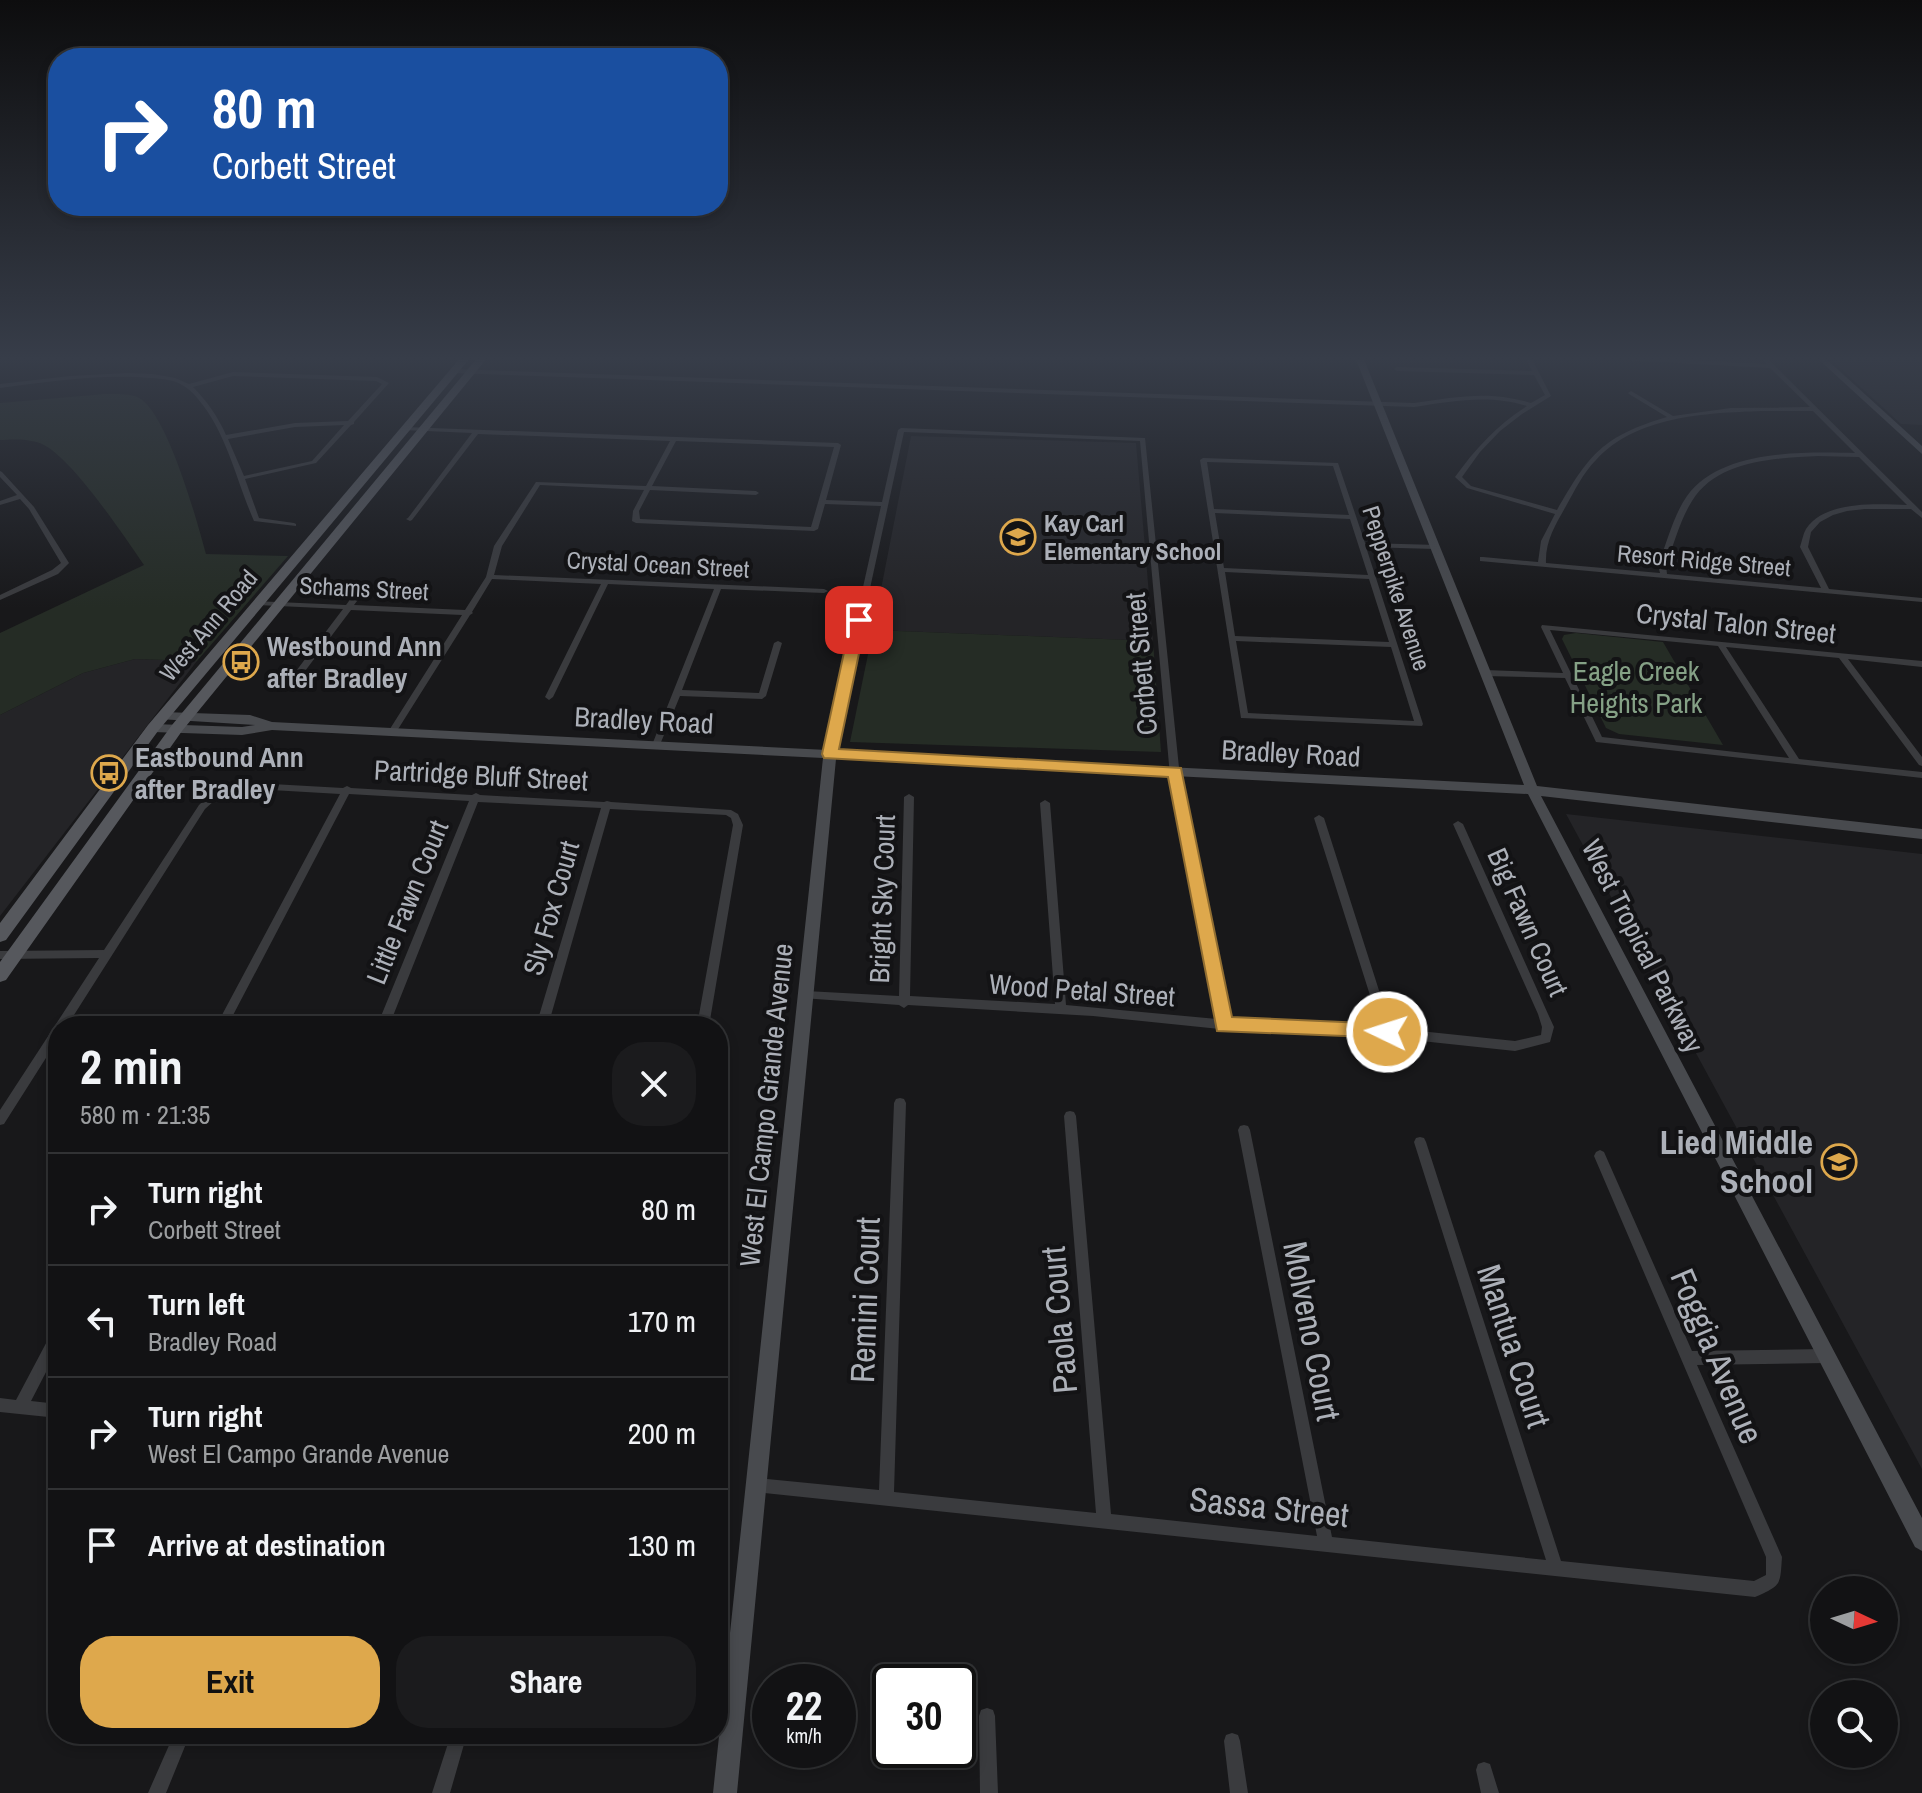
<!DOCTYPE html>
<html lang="en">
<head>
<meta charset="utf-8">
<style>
  :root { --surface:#121214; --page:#1b1b1d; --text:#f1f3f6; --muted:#9c9ea0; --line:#313234; --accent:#dea84c }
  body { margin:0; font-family:"Archivo Narrow",sans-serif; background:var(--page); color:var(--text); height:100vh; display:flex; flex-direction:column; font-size:30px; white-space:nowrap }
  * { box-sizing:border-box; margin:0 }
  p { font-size:26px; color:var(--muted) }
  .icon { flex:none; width:44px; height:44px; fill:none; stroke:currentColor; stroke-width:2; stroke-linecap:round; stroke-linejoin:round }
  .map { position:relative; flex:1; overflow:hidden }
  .sheet { position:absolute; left:48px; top:1016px; width:680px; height:728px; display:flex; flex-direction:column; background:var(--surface); border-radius:32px; box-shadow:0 4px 12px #0003,0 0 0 2px var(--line) }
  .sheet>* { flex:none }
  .hud { position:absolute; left:48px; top:48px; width:680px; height:168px; border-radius:32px; box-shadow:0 4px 12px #0003,0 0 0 2px var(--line); background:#1a4fa0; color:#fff; overflow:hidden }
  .needle { width:52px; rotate:94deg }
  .controls { position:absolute; left:1810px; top:1576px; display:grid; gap:16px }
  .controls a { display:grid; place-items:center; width:88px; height:88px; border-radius:50%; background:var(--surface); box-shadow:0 4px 12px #0003,0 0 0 2px var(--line); font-size:40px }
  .speed { position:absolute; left:752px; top:1664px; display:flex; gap:16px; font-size:40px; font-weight:700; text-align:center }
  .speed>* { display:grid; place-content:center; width:104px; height:104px; border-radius:50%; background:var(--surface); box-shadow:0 4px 12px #0003,0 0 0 2px var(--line); line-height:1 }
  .speed small { font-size:20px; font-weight:400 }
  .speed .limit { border:4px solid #111; border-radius:12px; background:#fff; color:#111 }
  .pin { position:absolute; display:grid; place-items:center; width:68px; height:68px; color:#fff; margin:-34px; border-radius:16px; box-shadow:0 4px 12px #0006 }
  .me { position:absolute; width:88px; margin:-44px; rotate:274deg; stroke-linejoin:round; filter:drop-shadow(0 0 6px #0008) }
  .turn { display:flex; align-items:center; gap:28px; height:168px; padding:0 32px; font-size:36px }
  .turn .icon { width:104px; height:104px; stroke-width:2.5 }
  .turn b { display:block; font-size:56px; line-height:68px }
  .round { display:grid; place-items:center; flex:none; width:84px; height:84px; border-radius:32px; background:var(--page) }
  .head { display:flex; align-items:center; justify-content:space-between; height:136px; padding:0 32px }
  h1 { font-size:48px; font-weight:700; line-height:60px }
  .cta { display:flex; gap:16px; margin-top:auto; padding:16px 32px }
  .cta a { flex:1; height:92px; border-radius:32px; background:var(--accent); color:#111; font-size:32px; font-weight:700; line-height:92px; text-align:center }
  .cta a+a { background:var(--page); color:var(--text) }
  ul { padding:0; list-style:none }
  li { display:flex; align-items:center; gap:24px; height:112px; padding:0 32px; border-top:2px solid var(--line) }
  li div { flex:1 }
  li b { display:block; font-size:30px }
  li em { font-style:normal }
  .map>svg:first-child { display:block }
  .built { fill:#242427 }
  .green { fill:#252c25 }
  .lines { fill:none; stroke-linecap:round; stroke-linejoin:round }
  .street { fill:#3a3b3e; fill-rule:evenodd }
  .secondary { fill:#484a4e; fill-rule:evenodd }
  .primary { fill:#56585d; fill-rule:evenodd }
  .route { fill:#dea84c; stroke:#906d31; stroke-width:2 }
  .labels { text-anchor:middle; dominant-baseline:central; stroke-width:8; stroke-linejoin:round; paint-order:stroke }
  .far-poi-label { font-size:24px; font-weight:bold; fill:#acb0b8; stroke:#131315; text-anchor:start }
  .far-street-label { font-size:24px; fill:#acb0b8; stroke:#131315 }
  .street-label { font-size:28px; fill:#acb0b8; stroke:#131315 }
  .poi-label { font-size:28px; font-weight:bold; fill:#acb0b8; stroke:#131315; text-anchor:start }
  .park-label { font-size:28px; fill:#85a186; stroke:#131315 }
  .near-poi-label { font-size:34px; font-weight:bold; fill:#acb0b8; stroke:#131315; text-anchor:end }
  .near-street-label { font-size:34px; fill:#acb0b8; stroke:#131315 }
</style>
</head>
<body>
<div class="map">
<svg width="1922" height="1793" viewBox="0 0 1922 1793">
  <rect width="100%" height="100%" fill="#18181a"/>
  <!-- built -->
  <path class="built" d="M1828,357H1922V425L1901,424Z
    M911,436L1136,443L1153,641L873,630Z
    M135,659L197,661L0,916V715L83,673Z
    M1566,814L1922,854V1469Z"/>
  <!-- green -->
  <path class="green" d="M105,394C116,394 132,393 141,399C169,419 197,521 206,554L288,556L197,661L135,659L83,673L0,715V633L144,565C122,533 79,469 49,448C36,438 15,439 0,440V403Z
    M873,630L1153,641L1161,752L850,742Z
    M1576,633L1663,642L1723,745L1619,734L1606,728L1562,639L1564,635Z"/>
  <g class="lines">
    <!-- street -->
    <path class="street" d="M1525,357H1531L1551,396L1522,414L1500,431L1480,452L1462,477L1471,486L1557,510C1589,454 1603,436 1667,417L1629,394L1628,393L1631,391L1673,416L1731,408L1810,407L1770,368L1602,359L1599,357H1631L1767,364L1760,357H1766L1922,512V518L1911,509H1865L1847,511L1833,515L1820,522L1811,532L1808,547L1829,589L1922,598V602L1480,561V557H1483L1538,562L1541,541L1555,514L1467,488L1455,477C1475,449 1497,425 1527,406C1489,394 1453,401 1414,407L453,373L450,371L453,369L1414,403C1456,397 1489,390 1531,403L1545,395L1534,375L1397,371L1394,369L1397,367L1532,371ZM1761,411H1813L1855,453C1803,452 1721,449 1687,496C1673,516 1667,543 1658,565L1660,573L1546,563C1545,541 1556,524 1566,506C1575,490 1583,473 1596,460C1636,416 1706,413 1761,411ZM1818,456L1859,457L1907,505C1877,504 1825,500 1806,529C1803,534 1802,541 1800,547L1821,588L1667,574L1666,565C1674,544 1680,520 1692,501C1717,460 1775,458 1818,456Z
      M233,372L377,377L389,383L354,422V424L351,425L316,463L245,479L259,518L294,523L296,524V526L254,521C236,480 227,433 198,399C192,391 183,384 173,381C161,378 148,378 136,377C91,375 45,382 0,388V384L70,376L127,373L153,374L175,378L189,384ZM233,376L376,381L382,384L348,421L295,423L226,435C218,417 207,401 193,387ZM344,425L312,461L244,476L228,439L295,427Z
      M405,427L838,443L841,445L826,500L882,502L898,430L901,428L1145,438L1181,787L1229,1020L1380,1027L1314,818L1319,815L1324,818L1391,1028L1515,1041L1541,1035L1542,1027L1538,1014L1453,824L1458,821L1463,824L1548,1014L1554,1027L1550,1042L1515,1051L1365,1035L1249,1032L1093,1016L908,1005L904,1008L899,1005L802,998L801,995L802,992L806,991L899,996L904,797L909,794L914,797L910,996L1055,1004L1040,803L1045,800L1050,803L1066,1005L1217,1019L1171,787L1140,441L904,432L834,754L830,757L826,754L881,506L825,504L818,529L814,531L636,523L632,521L633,511L644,490L540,485L502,546L494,575L824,589L828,591L824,593L721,589L682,690L759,693L774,643L778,641L782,643L766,696L762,699L680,696L659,747H653L652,745L714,589L608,584L553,697L549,700L545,697L601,584L492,579L472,612L473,613L470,615L395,734L392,735L388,732L462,615L351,610L293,687H287V683L343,609L257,605L253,603L254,601L346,605L363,582H366L370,584L354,605L465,610L486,577L494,546L536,482L646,486L670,441L478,434L412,520L410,521L406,519L408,518L472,433L403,430V428ZM676,441L834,447L811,527L640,519L639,511L650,490L756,495L759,493L756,491L652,486Z
      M1203,458L1338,463L1365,543L1438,545V549H1435L1366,547L1423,724L1422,726L1241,718L1200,460ZM1207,462L1333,466L1349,515L1214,509ZM1215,513L1350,519L1368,575L1224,568ZM1225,572L1369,579L1389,642L1235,636ZM1236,641L1391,647L1414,721L1248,713Z
      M0,471L2,472L34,507L69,563L58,574L0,600V595L52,570L61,563L29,509L20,499L0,505V501L17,495L0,477Z
      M1542,625L1922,661V667L1848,659L1922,757V766L1919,765L1839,658L1726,647L1799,759L1922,772V778L1596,742L1565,678L1485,676L1481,673L1485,670L1563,673L1541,627ZM1550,630L1718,646L1789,758L1602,737Z
      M238,782L343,788L347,786L351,788L472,795L476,793L480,795L604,802L607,801L611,802L731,810L738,814L743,825L709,1026H697L733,825L731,818L726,815L610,809L548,1026H536L601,808L478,802L389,1026H377L469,801L349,794L231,1019L227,1021L223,1019L222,1016L223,1013L340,794L238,788L225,791L205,809L67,1026H58V1039L4,1124L0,1125V1110L99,958L0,959V951L104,950L199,805L219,786Z
      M900,1098L904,1099L906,1103L894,1492L1096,1513L1064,1116L1066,1112L1070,1111L1074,1112L1076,1116L1111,1514L1317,1536L1238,1130L1240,1126L1244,1125L1248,1126L1250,1130L1332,1537L1546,1560L1414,1142L1416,1138L1420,1137L1424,1138L1426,1142L1561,1561L1754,1581L1766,1575V1557L1594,1156L1596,1152L1600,1150L1604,1152L1692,1351L1826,1349L1831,1351L1833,1356L1831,1361L1826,1363L1697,1365L1782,1557C1780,1585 1782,1585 1755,1597L756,1492L751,1490L749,1485L751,1480L756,1478L879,1490L894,1103L896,1099Z
      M58,1328V1349L31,1401L58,1404V1418L0,1412V1398L16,1400L53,1330Z
      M987,1708L993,1710L995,1716L998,1793H980L979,1716L981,1710Z
      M1232,1733L1238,1735L1240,1741L1248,1793H1230L1224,1741L1226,1735Z
      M174,1734H190L166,1793H148Z
      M451,1734H467L450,1793H432Z
      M1484,1762L1490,1764L1499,1793H1481L1476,1770L1478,1764Z"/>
    <!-- secondary -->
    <path class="secondary" d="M1355,357H1363L1537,786L1922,829V839L1541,796L1922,1518V1551L1915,1547L1528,794L836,759L737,1793H713L823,758L272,730L242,735L153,732L147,728L153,724L242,727L255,725L159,719L157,716L159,713L163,712L250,715L272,722L1524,785Z
      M1816,357H1824L1922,446V454Z"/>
    <!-- primary -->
    <path class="primary" d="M461,357H471L158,731L6,940L0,942V923L148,725Z
      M478,357H488L182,731L6,980L0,982V962L172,725Z"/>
  </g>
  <!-- sky -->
  <linearGradient id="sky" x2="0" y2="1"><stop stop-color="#0d0d0e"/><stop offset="0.59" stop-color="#373d49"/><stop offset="1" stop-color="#373d49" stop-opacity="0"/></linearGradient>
  <rect width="1922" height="608" fill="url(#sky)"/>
  <!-- route -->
  <path class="route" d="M859,616L866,620L839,749L1181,768L1232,1017L1387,1024L1394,1026L1397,1032L1394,1038L1217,1031L1168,777L824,758L822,754L851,620Z"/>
  <!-- icons -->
  <defs>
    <symbol id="school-ring" viewBox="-11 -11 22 22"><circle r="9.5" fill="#131315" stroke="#dea84c" stroke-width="1.5"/><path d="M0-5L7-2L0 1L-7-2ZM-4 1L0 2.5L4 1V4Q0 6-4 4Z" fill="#dea84c"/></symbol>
    <symbol id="bus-ring" viewBox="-11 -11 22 22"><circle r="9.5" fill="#131315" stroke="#dea84c" stroke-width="1.5"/><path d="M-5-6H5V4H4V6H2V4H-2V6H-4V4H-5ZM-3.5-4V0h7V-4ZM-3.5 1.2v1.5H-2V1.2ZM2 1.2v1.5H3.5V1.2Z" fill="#dea84c"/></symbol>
  </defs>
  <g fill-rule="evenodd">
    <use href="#school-ring" x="998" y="517" width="40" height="40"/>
    <use href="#bus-ring" x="221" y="642" width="40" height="40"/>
    <use href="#bus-ring" x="89" y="753" width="40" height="40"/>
    <use href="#school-ring" x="1819" y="1142" width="40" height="40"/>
  </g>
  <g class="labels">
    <!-- far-poi labels -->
    <g class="far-poi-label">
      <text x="1044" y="523">Kay Carl<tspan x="1044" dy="28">Elementary School</tspan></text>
    </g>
    <!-- far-street labels -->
    <g class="far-street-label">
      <text transform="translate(1704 560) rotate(5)">Resort Ridge Street</text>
      <text transform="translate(658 564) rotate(3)">Crystal Ocean Street</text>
      <text transform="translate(364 588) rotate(3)">Schams Street</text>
      <text transform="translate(1397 588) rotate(72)">Pepperpike Avenue</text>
      <text transform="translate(208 625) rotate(-50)">West Ann Road</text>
    </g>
    <!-- street labels -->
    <g class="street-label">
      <text transform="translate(1736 623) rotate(6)">Crystal Talon Street</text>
      <text transform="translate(1141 664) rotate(-95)">Corbett Street</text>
      <text transform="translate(644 720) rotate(3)">Bradley Road</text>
      <text transform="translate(1291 753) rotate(3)">Bradley Road</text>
      <text transform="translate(481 775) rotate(3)">Partridge Bluff Street</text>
      <text transform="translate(882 899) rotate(-88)">Bright Sky Court</text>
      <text transform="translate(407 902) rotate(-68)">Little Fawn Court</text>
      <text transform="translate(551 908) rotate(-74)">Sly Fox Court</text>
      <text transform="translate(1528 922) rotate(66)">Big Fawn Court</text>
      <text transform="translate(1643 946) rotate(63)">West Tropical Parkway</text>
      <text transform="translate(1082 990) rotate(4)">Wood Petal Street</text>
      <text transform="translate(766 1105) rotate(-84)">West El Campo Grande Avenue</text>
    </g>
    <!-- poi labels -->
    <g class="poi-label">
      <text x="267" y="646">Westbound Ann<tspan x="267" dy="32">after Bradley</tspan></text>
      <text x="135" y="757">Eastbound Ann<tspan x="135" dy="32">after Bradley</tspan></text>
    </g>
    <!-- park labels -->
    <g class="park-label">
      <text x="1636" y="671">Eagle Creek<tspan x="1636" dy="32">Heights Park</tspan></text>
    </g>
    <!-- near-poi labels -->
    <g class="near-poi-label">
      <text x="1813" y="1142">Lied Middle<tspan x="1813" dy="39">School</tspan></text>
    </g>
    <!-- near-street labels -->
    <g class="near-street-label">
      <text transform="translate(865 1300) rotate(-88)">Remini Court</text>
      <text transform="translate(1059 1320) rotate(-95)">Paola Court</text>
      <text transform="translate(1312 1331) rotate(79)">Molveno Court</text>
      <text transform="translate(1514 1346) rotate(72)">Mantua Court</text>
      <text transform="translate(1717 1356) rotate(67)">Foggia Avenue</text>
      <text transform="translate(1269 1507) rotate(6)">Sassa Street</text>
    </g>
  </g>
</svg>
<div class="controls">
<a><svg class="needle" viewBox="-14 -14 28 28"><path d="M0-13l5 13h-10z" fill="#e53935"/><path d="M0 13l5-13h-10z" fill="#9c9ea0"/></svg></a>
<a><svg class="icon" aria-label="search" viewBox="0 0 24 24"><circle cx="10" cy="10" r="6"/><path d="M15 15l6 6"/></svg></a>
</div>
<div class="speed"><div>22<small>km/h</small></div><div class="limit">30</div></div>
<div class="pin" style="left:859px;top:620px;background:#d93025"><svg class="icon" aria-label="arrive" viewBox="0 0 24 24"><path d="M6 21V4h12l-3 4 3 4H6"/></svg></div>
<svg class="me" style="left:1387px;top:1032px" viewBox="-20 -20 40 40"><circle r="17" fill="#dea84c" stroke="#fff" stroke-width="3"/><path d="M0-11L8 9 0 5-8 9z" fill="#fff"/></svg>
<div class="hud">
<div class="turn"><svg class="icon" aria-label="right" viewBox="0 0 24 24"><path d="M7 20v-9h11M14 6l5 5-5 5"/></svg><div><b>80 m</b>Corbett Street</div></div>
</div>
<section class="sheet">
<div class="head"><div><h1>2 min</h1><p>580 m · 21:35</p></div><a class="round"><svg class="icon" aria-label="close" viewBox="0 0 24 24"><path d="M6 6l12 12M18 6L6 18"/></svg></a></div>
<ul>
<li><svg class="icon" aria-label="right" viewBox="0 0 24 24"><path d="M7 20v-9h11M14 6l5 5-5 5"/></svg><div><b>Turn right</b><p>Corbett Street</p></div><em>80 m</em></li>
<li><svg class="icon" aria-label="left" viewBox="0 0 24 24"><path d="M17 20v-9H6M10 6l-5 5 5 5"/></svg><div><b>Turn left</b><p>Bradley Road</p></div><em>170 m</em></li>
<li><svg class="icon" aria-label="right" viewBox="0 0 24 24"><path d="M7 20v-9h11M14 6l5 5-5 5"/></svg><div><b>Turn right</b><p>West El Campo Grande Avenue</p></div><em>200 m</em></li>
<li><svg class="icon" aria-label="arrive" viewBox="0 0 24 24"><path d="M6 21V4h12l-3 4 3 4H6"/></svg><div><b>Arrive at destination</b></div><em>130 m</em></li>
</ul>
<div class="cta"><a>Exit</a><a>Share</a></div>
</section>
</div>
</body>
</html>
